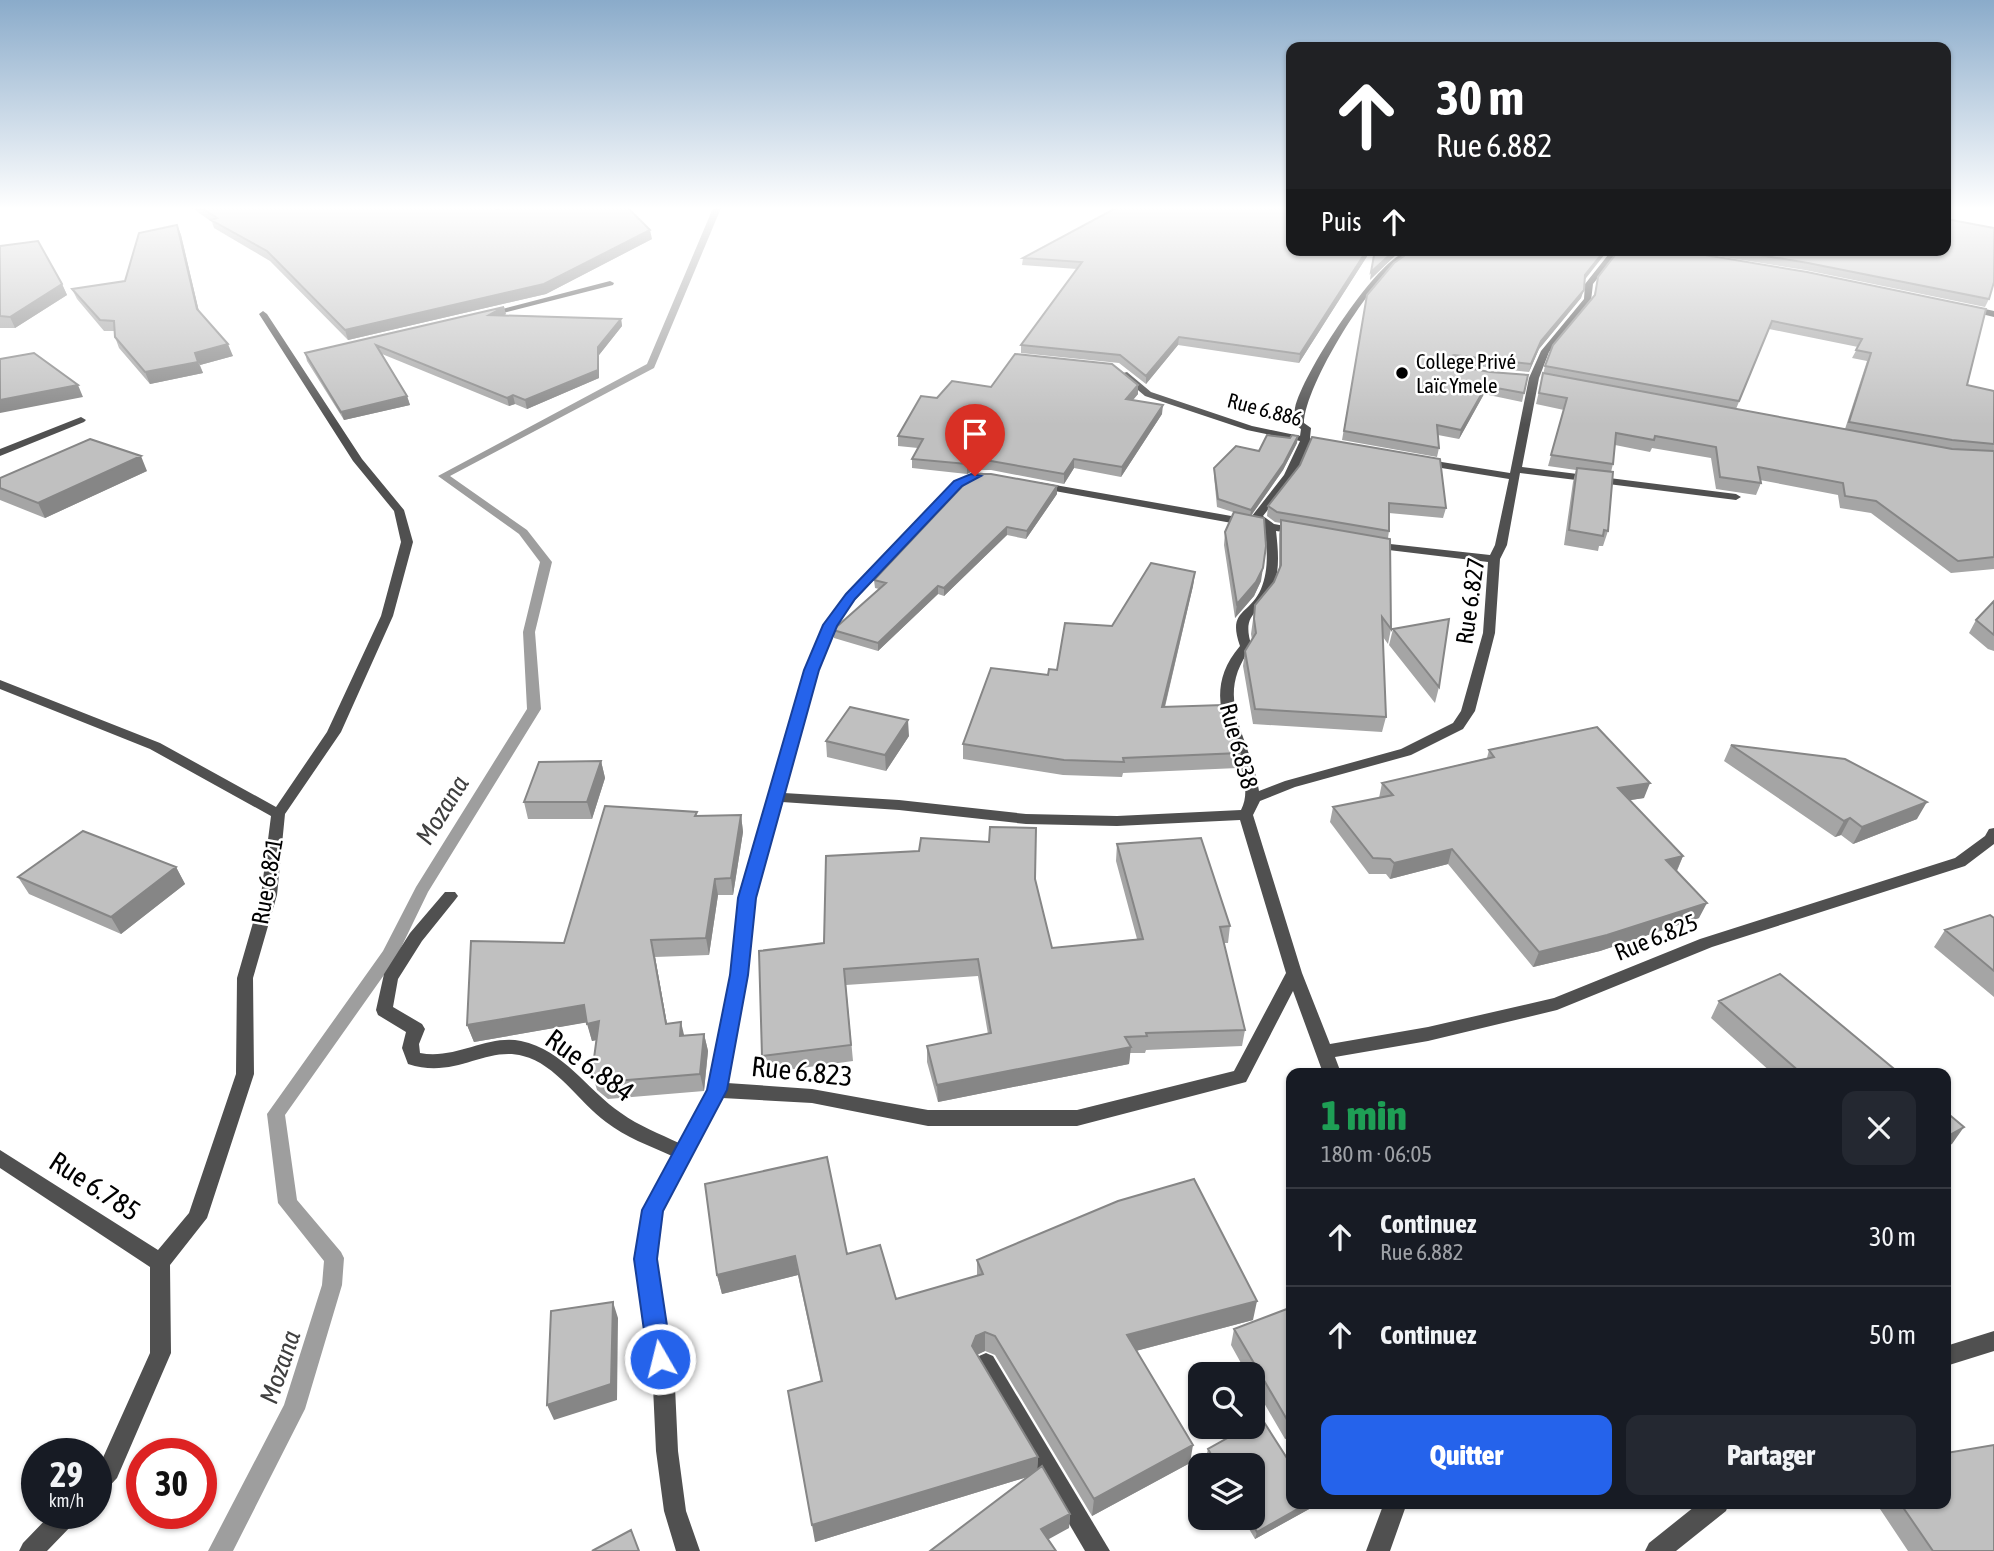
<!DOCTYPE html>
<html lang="fr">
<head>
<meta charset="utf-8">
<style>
  :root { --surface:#171b24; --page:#242831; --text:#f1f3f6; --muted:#9ea1a6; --line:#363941; --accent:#2563eb }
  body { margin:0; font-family:"Asap Condensed",sans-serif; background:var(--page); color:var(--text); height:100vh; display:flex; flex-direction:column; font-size:26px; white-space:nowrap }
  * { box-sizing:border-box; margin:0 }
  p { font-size:23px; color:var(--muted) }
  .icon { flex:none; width:38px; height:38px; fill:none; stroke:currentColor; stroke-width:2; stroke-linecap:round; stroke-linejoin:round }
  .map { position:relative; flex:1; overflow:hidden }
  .sheet { position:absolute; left:1286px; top:1068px; width:665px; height:441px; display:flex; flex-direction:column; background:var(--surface); border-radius:14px; box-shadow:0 2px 5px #0004 }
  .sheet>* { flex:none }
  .top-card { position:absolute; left:1286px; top:42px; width:665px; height:214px; border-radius:14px; box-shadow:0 2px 5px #0004; background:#202124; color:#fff; overflow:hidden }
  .fabs { position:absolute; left:1188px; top:1362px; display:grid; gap:14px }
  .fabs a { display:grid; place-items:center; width:77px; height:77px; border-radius:14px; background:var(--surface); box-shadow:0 2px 5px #0004; font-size:35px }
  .speed { position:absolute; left:21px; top:1438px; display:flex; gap:14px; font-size:35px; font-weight:700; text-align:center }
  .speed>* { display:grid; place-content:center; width:91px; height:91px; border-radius:50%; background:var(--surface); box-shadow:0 2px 5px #0004; line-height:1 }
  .speed small { font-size:18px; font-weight:400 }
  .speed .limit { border:10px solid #d22; background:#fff; color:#111 }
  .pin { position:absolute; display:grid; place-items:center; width:60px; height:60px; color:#fff; margin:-72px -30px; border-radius:50% 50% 50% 0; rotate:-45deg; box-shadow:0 0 7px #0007 }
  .pin .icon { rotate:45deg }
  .me { position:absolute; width:77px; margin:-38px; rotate:352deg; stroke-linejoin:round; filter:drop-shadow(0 0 5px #0008) }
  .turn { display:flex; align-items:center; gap:24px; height:147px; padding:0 35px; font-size:32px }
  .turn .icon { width:91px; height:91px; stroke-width:2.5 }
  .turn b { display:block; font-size:49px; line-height:60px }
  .then { display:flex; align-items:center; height:66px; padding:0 35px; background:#0003; gap:14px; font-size:26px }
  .round { display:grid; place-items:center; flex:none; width:74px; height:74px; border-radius:14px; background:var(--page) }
  .summary { display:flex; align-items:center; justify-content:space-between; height:119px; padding:0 35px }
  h1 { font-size:42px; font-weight:800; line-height:52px; color:#1e9e55 }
  .cta { display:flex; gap:14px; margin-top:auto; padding:14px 35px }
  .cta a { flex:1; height:80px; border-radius:14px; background:var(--accent); color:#fff; font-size:28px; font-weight:800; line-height:80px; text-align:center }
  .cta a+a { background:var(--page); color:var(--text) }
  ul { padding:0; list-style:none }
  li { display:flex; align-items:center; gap:21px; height:98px; padding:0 35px; border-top:2px solid var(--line) }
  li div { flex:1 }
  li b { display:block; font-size:26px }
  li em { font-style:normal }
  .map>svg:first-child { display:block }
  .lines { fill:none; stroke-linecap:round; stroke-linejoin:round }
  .stream { fill:#9e9e9e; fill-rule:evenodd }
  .lane { fill:#505050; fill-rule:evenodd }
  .street { fill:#505050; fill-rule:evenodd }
  .wall { fill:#a5a5a5; fill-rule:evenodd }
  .shaded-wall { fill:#868686 }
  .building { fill:#c0c0c0; stroke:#868686; stroke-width:2 }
  .route { fill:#2563eb; stroke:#184099; stroke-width:2 }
  .poi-dot { fill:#000; stroke:#fff; stroke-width:2.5 }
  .labels { text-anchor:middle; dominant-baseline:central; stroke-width:5; stroke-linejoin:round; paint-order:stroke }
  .far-poi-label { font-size:21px; fill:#000; stroke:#fff; text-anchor:start }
  .far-street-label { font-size:21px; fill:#000; stroke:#fff }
  .street-label { font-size:24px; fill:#000; stroke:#fff }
  .water-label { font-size:26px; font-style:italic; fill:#3f3f3f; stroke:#fff }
  .near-street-label { font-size:28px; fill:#000; stroke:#fff }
</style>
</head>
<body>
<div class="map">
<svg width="1994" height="1551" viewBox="0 0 1994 1551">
  <rect width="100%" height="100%" fill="#fff"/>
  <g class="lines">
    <!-- stream -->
    <path class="stream" d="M713,208H721L654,368L450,476L527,530L552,562L535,632L541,709L428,892L396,958L285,1115L297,1200L341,1252L344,1258L342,1285L305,1409L233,1551H208L284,1405L322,1285L324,1261L278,1203L267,1114L383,951L416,887L527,709L523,632L540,562L519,534L438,476L647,364Z"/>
    <!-- lane -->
    <path class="lane" d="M986,1353L993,1356L1110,1551H1085L979,1370L975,1363L979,1356Z"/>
    <!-- street -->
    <path class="street" d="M1419,250H1431C1423,255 1413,254 1405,258C1372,276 1305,385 1304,423L1311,428L1310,438L1312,440L1295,475L1263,516L1274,524L1301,529L1303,531L1297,534L1276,531C1278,549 1280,568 1274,585C1264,615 1239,609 1252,647C1211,698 1251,738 1259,791L1285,781L1401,749L1453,723L1461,711L1483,633L1488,562L1372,548L1366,545L1372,542L1490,555L1495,545L1509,479L1423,465L1418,462L1423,459L1510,473L1529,378L1541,351L1584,299L1585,284L1612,250H1620L1593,284L1591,301L1549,352L1539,378L1522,467L1736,494L1741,497L1736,500L1520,473L1507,545L1500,559L1495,633L1475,711L1463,729L1411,755L1295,787L1260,801L1253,815L1302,973L1330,1044L1428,1027L1554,998L1700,939L1955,858L1985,836L1989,829L1994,828V844L1965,866L1712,947L1557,1010L1428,1041L1335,1057L1341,1073H1323L1293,991L1246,1082L1077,1126H928L812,1103L722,1098L662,1211L655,1259L675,1387L678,1451L686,1511L700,1551H676L664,1511L656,1451L653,1387L635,1259L643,1210L672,1156C650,1146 625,1137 606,1122C579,1102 556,1064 523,1056C485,1046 455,1080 408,1064L402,1048L406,1032L378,1015L376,1010L384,974L410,933L445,892H455L458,896L455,900L422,941L398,979L393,1007L422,1024L425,1029L419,1044L420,1053C456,1060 488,1034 521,1041C564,1050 587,1090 621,1113C639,1126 660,1134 679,1143L708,1089L731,975L739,898L806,670L824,625L847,594L954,482C966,476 980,468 992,476C988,479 970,482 962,486L855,600L836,625L818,670L784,793L899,800L1026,814L1117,816L1241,810C1264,765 1185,710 1240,646C1227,609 1249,616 1261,589C1269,570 1267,549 1265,529L1038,488L1033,485L1038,482L1254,520L1252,516L1284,475L1300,441L1247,430L1145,396L1119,374L1127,372L1151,392L1252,426L1300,436L1301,429L1294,424C1294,419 1294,413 1295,408C1303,373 1368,275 1398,256C1404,252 1412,251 1419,250ZM782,802L899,810L1026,824L1117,826L1240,820L1286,973L1234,1071L1077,1110H928L812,1089L727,1083L747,975L755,898Z
      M610,281L614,283L613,285L487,317L483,314Z
      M1968,305L1994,311V317L1965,310V306Z
      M263,311L267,314L362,459L404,510L413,542L393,616L341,732L285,814L277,895L253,978L254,1074L207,1218L170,1265L171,1353L117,1478L104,1492L96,1495V1467L101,1462L150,1353V1267L0,1168V1150L158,1250L189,1213L236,1074L237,978L261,895L271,816L150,749L0,689V680L160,743L276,807L327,732L381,616L401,542L394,511L353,461L259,314Z
      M81,417L86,420L84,422L0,456V449Z
      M1994,1331V1351L1946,1366V1346Z
      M1384,1503H1407L1390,1551H1366Z
      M1699,1503H1729L1726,1511L1676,1551H1645L1649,1543Z
      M51,1514H78L75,1522L47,1551H19L23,1543Z"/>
  </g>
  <!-- wall -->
  <path class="wall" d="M192,208H495L496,209L652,239L546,294L348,340L270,261L214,228L212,222Z
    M177,225L181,235L199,312L233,356L200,365L203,373L150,384L119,348L115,337L114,331H104L77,299L72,289L125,281Z
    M0,246L62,284L67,295L15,328H0Z
    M1371,250L1299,363L1178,345L1146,384L1119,363L1021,353V345L1077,269L1022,265L1023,258Z
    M1675,250L1967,385L1994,391V569L1951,573L1871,513L1840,508L1838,495L1760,480L1761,483L1756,495L1716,489L1711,458L1652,448L1650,452L1615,445L1613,464L1611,472L1608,531L1603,546H1599L1598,551L1564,545L1573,482L1576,470L1548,466L1564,410L1536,404L1545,366L1594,296L1598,277ZM1769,329L1858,347L1852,358L1867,361L1845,429L1736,409Z
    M1680,250H1815L1992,288L1989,299L1985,307L1805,270Z
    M1585,280L1581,298L1539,349L1529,372L1452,363L1450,364V365L1490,372L1528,375L1522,402L1484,394L1459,439L1438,435L1439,448L1437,457L1342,440L1367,295Z
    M506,314L505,315L621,319L622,326L599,355V378L527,409L515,404L509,406L382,354L407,396L410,405L344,420L307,361L305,353Z
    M991,387L1138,394L1133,400L1162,414L1121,477L1074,468L1064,484L991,470H975L967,474L912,468V459L918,448L898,446V436L937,398Z
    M1297,443L1283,470L1251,516L1261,581L1254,596L1235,618L1224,545L1225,532L1236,513L1217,507L1214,476V468L1259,451Z
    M1300,465L1446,508L1443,518L1389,513V531L1388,538L1391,629L1388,644L1383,637L1386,717L1382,732L1253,724L1243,666L1245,651L1252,640L1251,634L1255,605L1274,582L1279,570V534L1281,523L1275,522L1267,516L1268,506Z
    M147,471L45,518L0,500V478Z
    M1057,494L1026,539L1007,535L944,596L938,594L878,651L834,638L833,630L879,589L875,588L874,580Z
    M1195,572L1193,586L1165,707L1240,753L1238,768L1123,773L1122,777L1063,775L963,759V744L1112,626Z
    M1994,601V651L1988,649L1969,633L1976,620Z
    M1393,629L1439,687L1435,703L1389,645Z
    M909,736L886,771L827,757L826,741Z
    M1731,745L1917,819L1853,844L1841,835L1835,837L1724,761Z
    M1489,750L1644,798L1630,800L1683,856L1677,871L1699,918L1600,951L1533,967L1448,864L1390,879L1386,874H1369L1330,822L1333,807L1379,798L1382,783L1487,758Z
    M601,761L605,778L592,819H528L524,802Z
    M741,815L743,832L733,895H718L709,955L655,957L667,1024L684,1035L704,1034L708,1051L704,1091L608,1099L597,1090L592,1073L597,1040L592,1041L587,1022L474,1042L467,1025L564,943L697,816Z
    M1117,844L1230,926L1228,943H1224L1245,1030L1242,1046L1146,1050L1145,1053H1130L1129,1064L938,1102L927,1062V1046L988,1034L978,976L846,985L853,1061L765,1073L762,1056L824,943L1035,879L1052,948L1137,939L1116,861Z
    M176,867L185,884L121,934L29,894L18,877Z
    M1994,918V997L1934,947L1945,930Z
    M1719,1001L1899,1073H1772L1711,1018Z
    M847,1254L896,1299L977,1276V1260L1253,1320L1136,1351L1190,1463L1092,1516L995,1355L985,1351L977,1354L1038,1457L1037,1469L1070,1514L1069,1528L930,1551L1027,1477L815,1542L821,1382L798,1275L722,1294L717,1275Z
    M1292,1307V1435L1285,1439L1253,1384V1374H1247L1231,1345L1234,1329Z
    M1262,1419L1292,1466V1503H1313L1311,1508L1255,1539L1242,1517H1253V1465H1211L1206,1457L1208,1449L1249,1426H1253V1424Z
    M1876,1503H1946L1994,1551H1908Z"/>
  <!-- shaded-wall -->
  <path class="shaded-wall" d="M177,225L181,235L201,320L197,309Z
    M650,230L652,239L546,294L348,340L345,330Z
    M1367,250H1371L1299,363L1300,354Z
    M1395,250H1413L1399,252L1370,280L1371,272Z
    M1605,250H1608L1583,282L1585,275Z
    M62,284L67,295L15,328L10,317Z
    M1584,290L1581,298L1539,349L1529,372L1531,364L1541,341Z
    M504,307L506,314L491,322L489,315Z
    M621,319L622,326L599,355V378L527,409L525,400L598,347Z
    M1179,337L1178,345L1146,384V376Z
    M228,344L233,356L200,365L195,353Z
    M1454,355L1452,363L1447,365L1449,357Z
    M198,362L203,373L150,384L145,372Z
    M78,385L83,397L0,413V400Z
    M1138,385V394L1126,408V399Z
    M1486,386L1484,394L1459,439L1461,430Z
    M513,395L515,404L509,406L507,398Z
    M407,396L410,405L344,420L341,412Z
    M1163,405L1162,414L1121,477L1122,467Z
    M1298,436L1297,443L1283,470L1250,517L1251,510Z
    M141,456L147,471L45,518L38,503Z
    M1074,459V468L1064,484V474Z
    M975,461V470L967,474V464Z
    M1057,486V494L1026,539L1027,531Z
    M1007,527V535L944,596V588Z
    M1263,568L1261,581L1254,596L1235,618L1237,604Z
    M1195,572L1193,586L1161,722L1162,707Z
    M938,586V594L878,651V643Z
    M908,720L909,736L886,771L885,755Z
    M601,761L605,778L592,819L587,802Z
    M1650,783L1644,798L1612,803L1618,788Z
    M1927,802L1917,819L1853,844L1862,827Z
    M741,815L743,832L733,895L731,878Z
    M1850,818L1841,835L1835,837L1844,821Z
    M1452,849L1448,864L1390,879L1394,863Z
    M1683,856L1676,872L1666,860Z
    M176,867L185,884L121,934L111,917Z
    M715,879L718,895L709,955L706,938Z
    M1707,903L1699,918L1600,951L1533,967L1539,952Z
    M651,940L655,957L670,1041L666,1024Z
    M584,1005L589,1022L474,1042L467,1025Z
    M599,1021L604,1038L592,1041L587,1024Z
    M681,1022L685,1039L680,1036Z
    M704,1034L708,1051L704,1091L700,1074Z
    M1131,1047L1129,1064L938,1102L937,1085Z
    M1964,1127L1952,1144L1946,1147V1137Z
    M795,1256L798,1275L722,1294L717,1275Z
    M1257,1301L1253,1320L1124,1354L1127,1335Z
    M613,1302L618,1318L617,1400L554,1420L547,1405Z
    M985,1332V1351L977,1355L972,1346L976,1336Z
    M1292,1422V1435L1285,1439L1289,1423Z
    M1193,1445L1190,1463L1092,1516L1094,1499Z
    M1038,1457L1037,1474L815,1542L812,1525Z
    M1308,1503H1313L1311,1508L1255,1539L1257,1532Z
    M1070,1514L1069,1528L1040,1544L1041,1529Z"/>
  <!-- building -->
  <path class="building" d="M202,208H495L496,209L501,208H628L650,230L544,284L345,330L267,251L211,220L217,218Z
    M1116,208H1292V250H1367L1300,354L1179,337L1146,376L1120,355L1021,345L1082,262L1023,258Z
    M1946,219L1994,228V282L1989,299L1808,263L1729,250H1815L1826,252L1827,250H1946Z
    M177,225L197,309L228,344L195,353L198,362L145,372L115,337L114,321L100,320L72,289L125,281L139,233Z
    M38,241L62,284L10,317L0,316V246Z
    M1375,250H1395L1371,272Z
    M1416,250H1605L1585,275L1584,290L1541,341L1531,364L1454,355L1449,357L1450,365L1490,372L1528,375L1524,393L1486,386L1461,430L1437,425L1439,448L1344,431L1367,295L1394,263L1408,253Z
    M1619,250H1675L1807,272L1986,309L1967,385L1994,391V444L1952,440L1849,422L1871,353L1856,350L1862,339L1772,321L1739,401L1545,366L1553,345L1595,295L1598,277Z
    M504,307L489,315L621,319L598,347V370L525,400L513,395L507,398L376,345L407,396L341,412L305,353Z
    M34,353L78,385L0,400V359Z
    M1015,354L1112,364L1138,385L1126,399L1163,405L1122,467L1074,459L1064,474L991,461H975L967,464L912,459L923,439L898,436L921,396L937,398L952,381L991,387Z
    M1543,373L1952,449L1994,451V557L1958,561L1876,501L1845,496L1843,483L1758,467L1761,483L1720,477L1716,447L1655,436L1654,440L1616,433L1613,464L1551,455L1567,398L1539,393Z
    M1267,435L1290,438L1292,435L1298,436L1284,463L1251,510L1218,499L1214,468L1236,446L1259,451Z
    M1312,437L1440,459L1446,508L1389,503V531L1277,512L1268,506L1300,465Z
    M90,439L141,456L38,503L0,488V478Z
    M1577,468L1613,472L1608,531L1604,530L1603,536L1569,530Z
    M978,474H991L1057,486L1027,531L1007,527L944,588L938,586L878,643L833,630L886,583L874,580L970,478Z
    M1234,512L1264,518L1266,546L1263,568L1256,582L1237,604L1225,532Z
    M1281,520L1390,539L1391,629L1382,617L1386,717L1255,709L1245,651L1256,633L1254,619L1255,605L1274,582L1281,565Z
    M1151,563L1195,572L1162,707L1223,705L1240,753L1123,758L1124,762L1064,760L963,744L991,668L1048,675L1049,669L1057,670L1065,623L1112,626Z
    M1994,601V635L1976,620Z
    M1449,619L1439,687L1393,629Z
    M850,707L908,720L885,755L826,741Z
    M1597,727L1650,783L1618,788L1683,856L1666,860L1707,903L1607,935L1539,952L1452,849L1394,863L1390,859L1373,858L1333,807L1393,795L1382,783L1494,757L1489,750Z
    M1731,745L1845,759L1927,802L1862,827L1850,818L1844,821Z
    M601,761L587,802H524L539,762Z
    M605,806L697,812L695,816L741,815L731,878L715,879L706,938L651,940L666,1024L681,1022L680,1036L704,1034L700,1074L603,1082L592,1073L599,1021L587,1024L584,1005L467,1025L471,941L564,943Z
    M990,827L1036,828L1035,879L1052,948L1143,939L1117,844L1201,838L1230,926L1220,927L1245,1030L1146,1033L1147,1036L1125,1037L1131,1047L937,1085L927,1046L991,1033L978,959L844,969L851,1045L762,1056L759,951L824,943L826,856L919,851L921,838L989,842Z
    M83,831L176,867L111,917L18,877Z
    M1990,915L1994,918V971L1945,930Z
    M1780,974L1899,1073H1801L1719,1001Z
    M1946,1112L1964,1127L1946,1137Z
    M827,1157L847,1254L880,1245L896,1299L983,1274L977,1260L1118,1201L1194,1179L1257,1301L1127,1335L1193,1445L1094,1499L995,1336L985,1332L976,1336L972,1346L1038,1457L812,1525L788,1391L822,1381L795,1256L717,1275L705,1184Z
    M613,1302L611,1384L547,1405L551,1311Z
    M1292,1307V1422L1289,1423L1234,1329Z
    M1262,1419L1292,1466V1503H1308L1257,1532L1249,1517H1253V1465H1217L1208,1449L1249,1426H1253V1424Z
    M1994,1445V1551H1933L1900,1503H1946V1453Z
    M1042,1466L1070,1514L1041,1529L1056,1551H930Z
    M631,1530L639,1551H592Z"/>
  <!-- sky -->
  <linearGradient id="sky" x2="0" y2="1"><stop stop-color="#8aabca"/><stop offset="0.49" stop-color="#fff"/><stop offset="1" stop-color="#fff" stop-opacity="0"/></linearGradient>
  <rect width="1994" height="425" fill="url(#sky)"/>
  <!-- route -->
  <path class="route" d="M971,474L981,476L962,486L855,599L837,626L819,670L756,898L748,975L727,1090L663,1211L657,1259L672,1359L669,1368L660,1371L652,1368L648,1359L634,1259L642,1210L707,1090L730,975L738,898L804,670L823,625L846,594L954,481Z"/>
  <!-- markers -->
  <circle class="poi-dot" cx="1402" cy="373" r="7"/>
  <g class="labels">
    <!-- far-poi labels -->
    <g class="far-poi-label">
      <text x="1416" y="361">College Privé<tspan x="1416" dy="24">Laïc Ymele</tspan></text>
    </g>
    <!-- far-street labels -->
    <g class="far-street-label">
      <text transform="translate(1265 409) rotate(15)">Rue 6.886</text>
    </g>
    <!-- street labels -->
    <g class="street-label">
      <text transform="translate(1470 601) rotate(-82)">Rue 6.827</text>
      <text transform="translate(1239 746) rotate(75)">Rue 6.838</text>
      <text transform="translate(267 881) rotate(-80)">Rue 6.821</text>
      <text transform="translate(1656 937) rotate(-22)">Rue 6.825</text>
    </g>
    <!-- water labels -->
    <g class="water-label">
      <text transform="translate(442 810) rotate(-58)">Mozana</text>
      <text transform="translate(280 1367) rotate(-71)">Mozana</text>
    </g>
    <!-- near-street labels -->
    <g class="near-street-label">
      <text transform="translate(590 1065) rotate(36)">Rue 6.884</text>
      <text transform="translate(802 1071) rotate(6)">Rue 6.823</text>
      <text transform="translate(95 1186) rotate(33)">Rue 6.785</text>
    </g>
  </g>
</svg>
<div class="fabs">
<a><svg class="icon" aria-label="search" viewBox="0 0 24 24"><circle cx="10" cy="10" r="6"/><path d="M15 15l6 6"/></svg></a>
<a><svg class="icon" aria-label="layers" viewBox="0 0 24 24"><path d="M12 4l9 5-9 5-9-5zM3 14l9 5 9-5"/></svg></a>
</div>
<div class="speed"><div>29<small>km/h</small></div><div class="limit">30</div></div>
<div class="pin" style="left:975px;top:476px;background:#d93025"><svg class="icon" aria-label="arrive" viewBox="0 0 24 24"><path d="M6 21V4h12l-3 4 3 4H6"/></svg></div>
<svg class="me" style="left:660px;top:1359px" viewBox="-20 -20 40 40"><circle r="17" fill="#2563eb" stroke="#fff" stroke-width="3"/><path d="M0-11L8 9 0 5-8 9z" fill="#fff"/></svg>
<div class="top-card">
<div class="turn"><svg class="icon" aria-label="ahead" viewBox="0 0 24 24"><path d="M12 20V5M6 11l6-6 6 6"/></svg><div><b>30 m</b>Rue 6.882</div></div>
<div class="then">Puis<svg class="icon" aria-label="ahead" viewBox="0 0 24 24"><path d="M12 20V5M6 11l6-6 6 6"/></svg></div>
</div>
<section class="sheet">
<div class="summary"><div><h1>1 min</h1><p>180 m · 06:05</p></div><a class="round"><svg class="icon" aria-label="close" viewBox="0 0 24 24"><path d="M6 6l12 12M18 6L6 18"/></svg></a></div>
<ul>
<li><svg class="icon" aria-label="ahead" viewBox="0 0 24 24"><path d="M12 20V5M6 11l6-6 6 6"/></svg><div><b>Continuez</b><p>Rue 6.882</p></div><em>30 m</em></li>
<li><svg class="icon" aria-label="ahead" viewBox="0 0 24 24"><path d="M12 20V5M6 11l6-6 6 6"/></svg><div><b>Continuez</b></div><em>50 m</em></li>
</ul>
<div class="cta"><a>Quitter</a><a>Partager</a></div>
</section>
</div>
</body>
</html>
